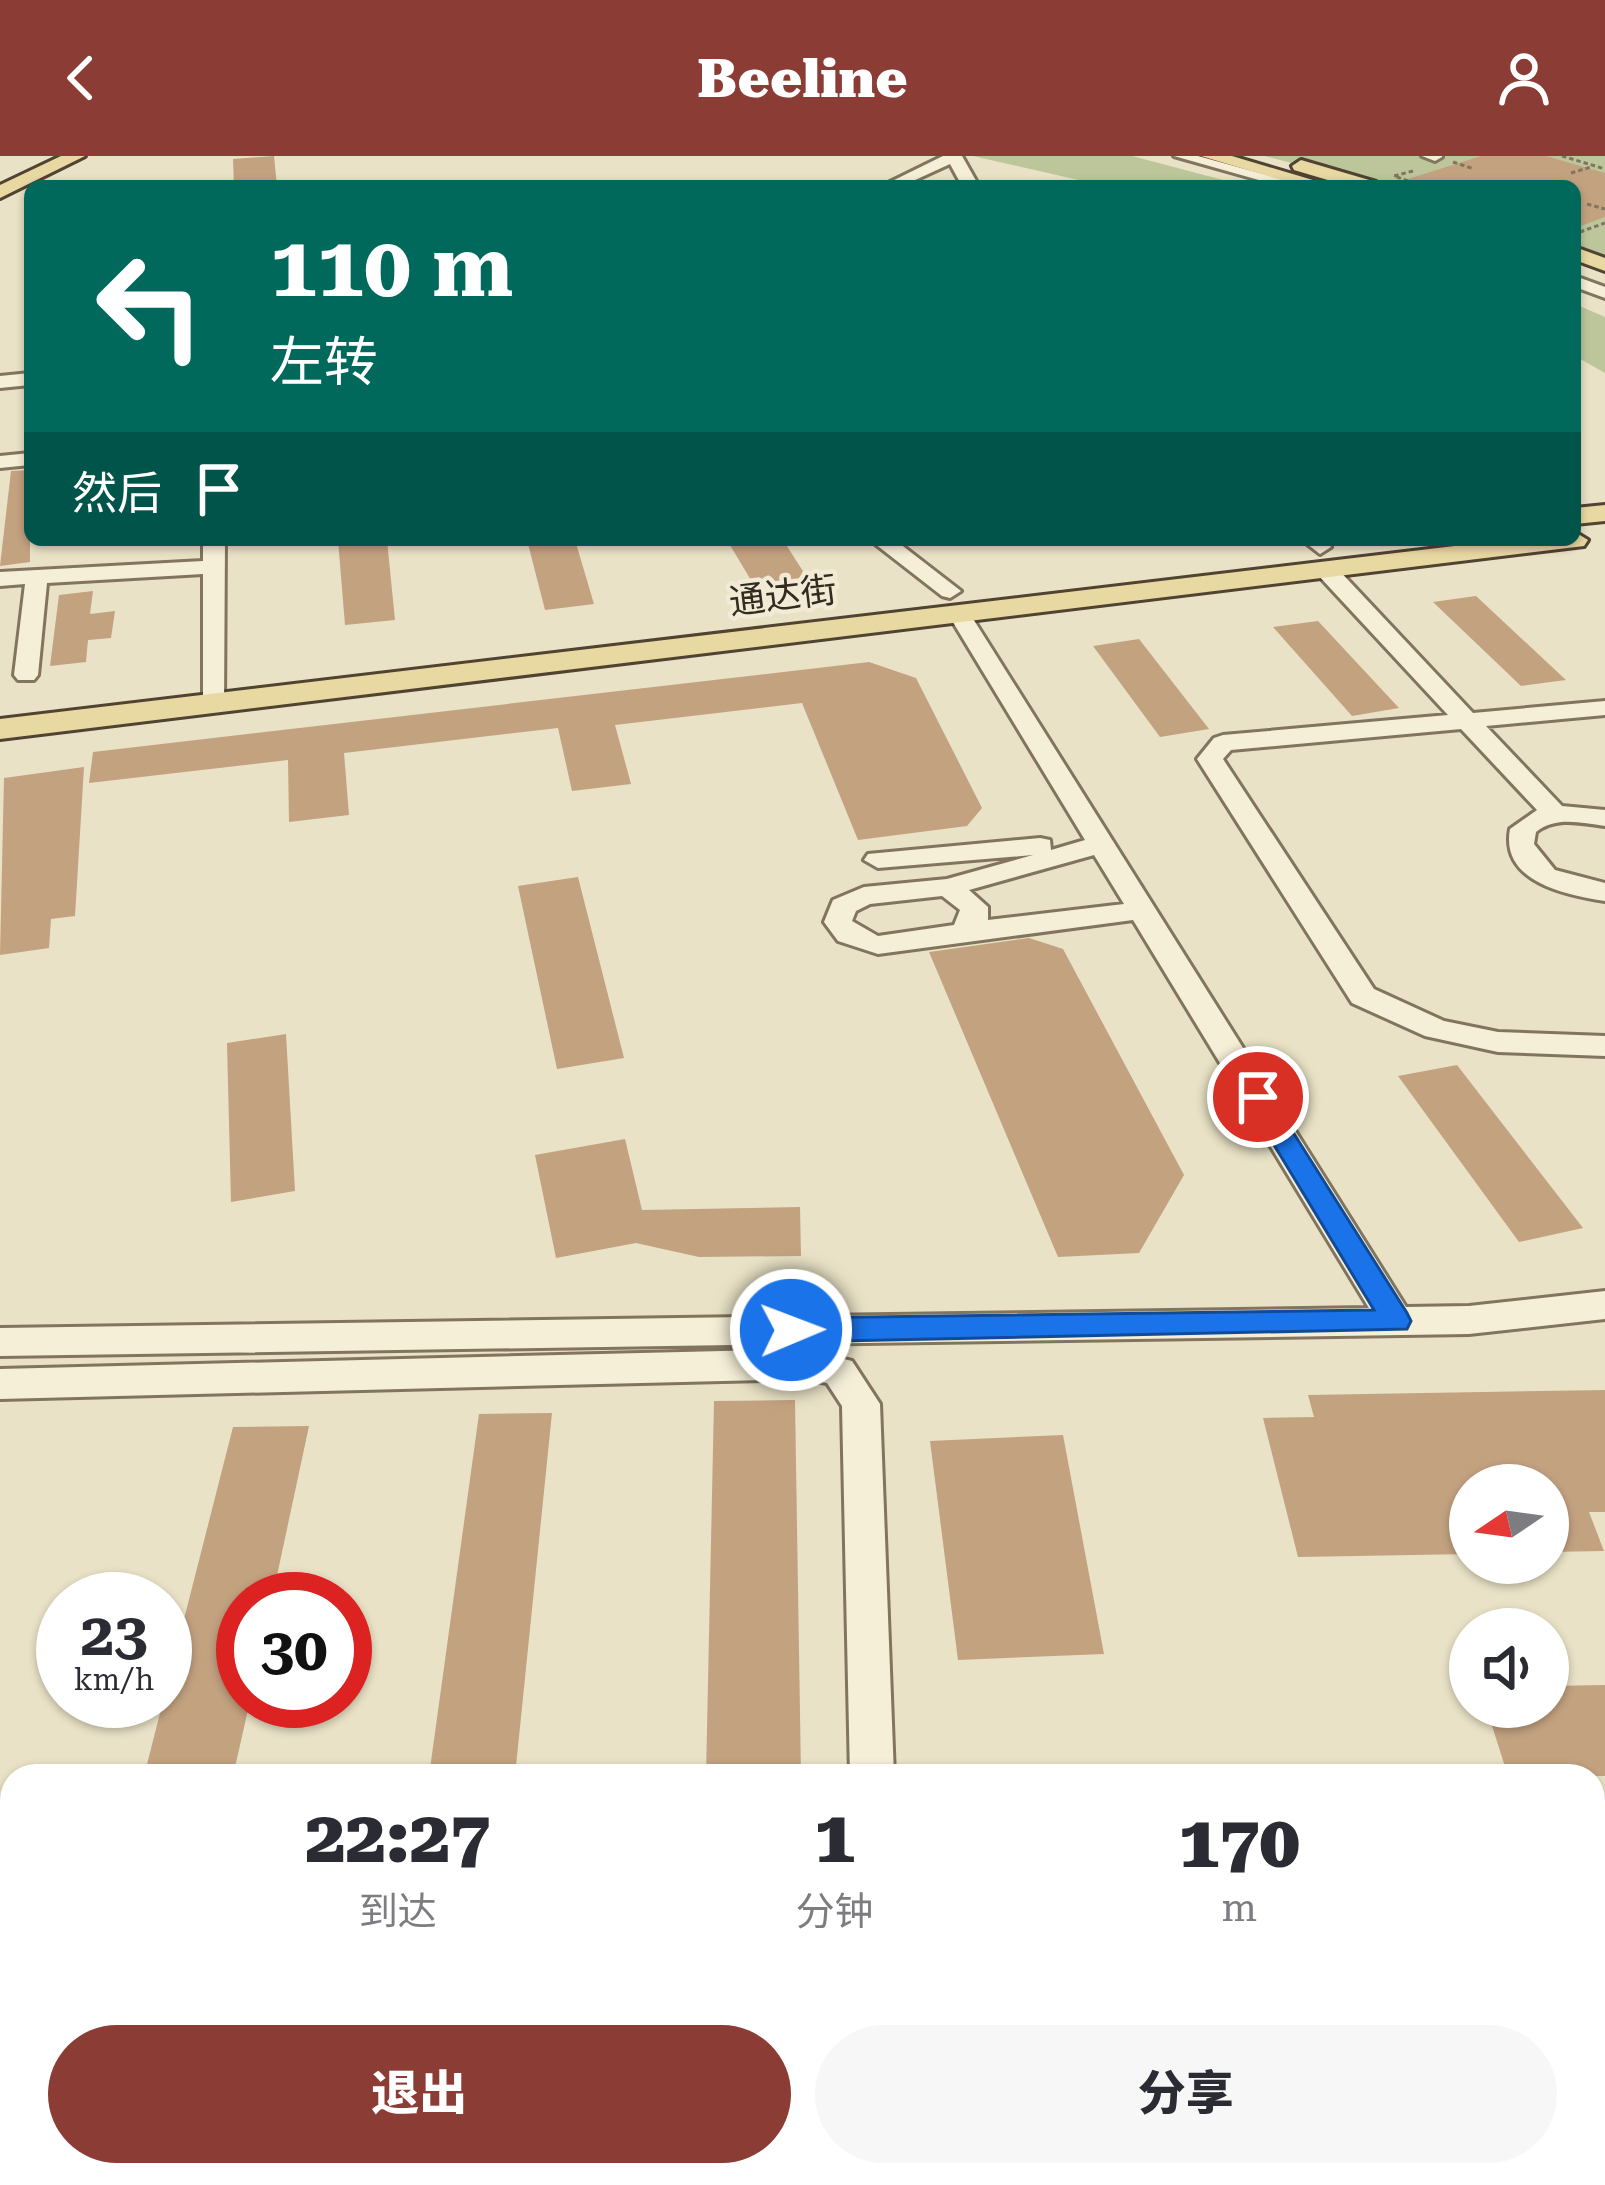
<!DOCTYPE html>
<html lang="zh">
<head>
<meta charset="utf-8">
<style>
  :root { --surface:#fff; --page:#f7f7f7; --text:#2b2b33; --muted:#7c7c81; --accent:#8a3c35 }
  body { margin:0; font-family:"Roboto Serif","Noto Sans SC",serif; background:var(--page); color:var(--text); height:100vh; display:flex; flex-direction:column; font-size:45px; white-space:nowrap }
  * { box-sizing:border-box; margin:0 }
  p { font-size:39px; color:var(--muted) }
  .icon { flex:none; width:66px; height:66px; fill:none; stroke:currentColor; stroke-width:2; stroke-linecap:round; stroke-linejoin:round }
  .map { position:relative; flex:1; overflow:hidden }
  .side { position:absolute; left:0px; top:1608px; width:1605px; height:423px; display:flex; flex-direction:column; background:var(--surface); border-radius:36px 36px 0 0; box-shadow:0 3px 9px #0004 }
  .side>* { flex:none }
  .guide { position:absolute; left:24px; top:24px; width:1557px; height:366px; border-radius:18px; box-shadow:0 3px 9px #0004; background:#00695c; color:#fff; overflow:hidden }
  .needle { width:78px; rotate:257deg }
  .tools { position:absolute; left:1449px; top:1308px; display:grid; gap:24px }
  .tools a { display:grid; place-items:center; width:120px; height:120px; border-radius:50%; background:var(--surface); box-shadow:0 3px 9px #0004; font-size:60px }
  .speed { position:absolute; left:36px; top:1416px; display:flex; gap:24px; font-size:60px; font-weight:700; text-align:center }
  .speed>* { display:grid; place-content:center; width:156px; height:156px; border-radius:50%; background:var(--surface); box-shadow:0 3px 9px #0004; line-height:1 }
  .speed small { font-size:30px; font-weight:400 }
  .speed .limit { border:18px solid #d22; background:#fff; color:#111 }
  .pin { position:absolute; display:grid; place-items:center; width:102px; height:102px; color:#fff; margin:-51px; border:6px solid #fff; border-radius:50%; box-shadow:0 3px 12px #0007 }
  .me { position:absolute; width:132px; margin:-66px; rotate:89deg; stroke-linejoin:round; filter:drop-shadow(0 0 9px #0008) }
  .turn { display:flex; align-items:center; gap:42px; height:252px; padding:0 48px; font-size:54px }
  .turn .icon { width:156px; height:156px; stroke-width:2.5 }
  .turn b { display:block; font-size:84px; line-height:102px }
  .then { display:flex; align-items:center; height:114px; padding:0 48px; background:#0003; gap:24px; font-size:45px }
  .eta { display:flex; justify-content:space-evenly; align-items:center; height:204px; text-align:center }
  .eta b { font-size:72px; font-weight:800; line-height:84px }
  .primary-button { display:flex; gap:24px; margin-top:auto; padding:24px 48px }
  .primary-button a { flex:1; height:138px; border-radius:72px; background:var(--accent); color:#fff; font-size:48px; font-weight:800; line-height:138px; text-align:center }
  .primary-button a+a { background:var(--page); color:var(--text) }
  header { display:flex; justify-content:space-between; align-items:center; height:156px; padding:0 48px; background:var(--accent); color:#fff; font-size:54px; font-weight:800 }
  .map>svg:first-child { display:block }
  .green { fill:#bdc69b }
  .building { fill:#c3a280 }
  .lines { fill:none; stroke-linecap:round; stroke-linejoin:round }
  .minor-casing { stroke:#82745e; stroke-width:6 }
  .major-casing { stroke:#514332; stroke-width:6 }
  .path { stroke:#82745e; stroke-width:3; stroke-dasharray:4.5 3; stroke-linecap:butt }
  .minor { fill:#f5efd8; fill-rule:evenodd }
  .major { fill:#e8d8a2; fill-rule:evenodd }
  .route { fill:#1a73e8; stroke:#114b97; stroke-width:3 }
  .labels { text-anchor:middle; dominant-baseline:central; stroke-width:9; stroke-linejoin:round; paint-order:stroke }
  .far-street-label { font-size:36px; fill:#342b20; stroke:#f1ebd5 }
</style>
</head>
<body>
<header><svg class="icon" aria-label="back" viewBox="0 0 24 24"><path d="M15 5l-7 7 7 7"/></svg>Beeline<svg class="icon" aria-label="person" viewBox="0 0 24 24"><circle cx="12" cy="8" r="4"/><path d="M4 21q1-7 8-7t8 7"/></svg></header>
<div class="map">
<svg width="1605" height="2029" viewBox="0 0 1605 2029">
  <rect width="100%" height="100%" fill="#e9e2c6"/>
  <!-- green -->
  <path class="green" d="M973,0H1132L1246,30H1105Z
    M1265,0H1605V101L1575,90V30H1377Z
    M1575,148L1605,161V217L1575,200Z"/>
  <!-- building -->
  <path class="building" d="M274,0L277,30H234L233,3Z
    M1481,0H1546L1605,17V61L1575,72V30H1406L1405,24Z
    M30,314V406L0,410L11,315Z
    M338,384H387L395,464L345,469Z
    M527,384H575L594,448L545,454Z
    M727,384H783L808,423L755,431Z
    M93,435L90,458L115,455L111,482L88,484L86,506L50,510L59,439Z
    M1476,440L1566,524L1521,530L1433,446Z
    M1318,465L1399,552L1352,560L1273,471Z
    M1139,483L1209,573L1160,581L1093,490Z
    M869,506L916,522L982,652L967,670L858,684L802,547L615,569L631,628L572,635L558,572L344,597L349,659L289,666L288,604L89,627L93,596Z
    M84,611L75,760L51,763L49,792L0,799L4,622Z
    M578,721L624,902L557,913L518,730Z
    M1029,782L1063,793L1184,1019L1139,1097L1058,1101L929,796Z
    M286,878L295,1035L231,1046L227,887Z
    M1457,909L1583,1072L1519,1086L1398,920Z
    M625,983L642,1054L800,1051L801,1100L699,1101L636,1087L556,1102L535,999Z
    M1605,1234V1356H1589L1604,1395L1548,1396V1329H1470V1398L1298,1401L1263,1262L1314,1261L1308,1239Z
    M795,1244L801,1620H706L714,1245Z
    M552,1257L515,1620H429L479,1258Z
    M309,1270L272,1443H243V1545H250L233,1620H144L233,1271Z
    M1063,1279L1104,1498L958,1504L930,1285Z
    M1605,1529V1620H1508L1486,1551H1548V1530Z"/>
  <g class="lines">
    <defs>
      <path id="minor" d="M943,0H962L979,30H962L950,8L902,30H882Z
        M1174,0H1198L1306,30H1280Z
        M1422,0H1442V1L1435,5Z
        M1575,120L1605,131V142L1575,131Z
        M30,217V229L0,232V220Z
        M30,297V309L0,312V300Z
        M203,384H225L224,552L215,554L203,547V418L47,427L38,519L34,524H18L14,519L25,428L0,430V416L203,405Z
        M870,384H895L961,435L950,442L942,440Z
        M1302,384H1325L1331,391L1320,398Z
        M1326,407L1334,409L1473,557L1605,545V559L1486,570L1562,650L1605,654V670C1581,667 1556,660 1536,676L1534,688L1555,714L1605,727V745C1566,739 1500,726 1510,673L1537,654L1461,573L1231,594L1223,603L1374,833L1444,865L1498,876L1605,880V900L1498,896L1425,880L1352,847L1197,603L1214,582L1223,579L1448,559L1318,419V409Z
        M959,451L970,458L1406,1151L1469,1150L1605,1135V1163L1469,1178L0,1200V1172L1369,1152L1133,764L878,798L838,785L824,766L833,744L864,731L947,723L1033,699L878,712L864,704L868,698L1040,682L1050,684L1051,694L1085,684L948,458ZM1094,699L1124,748L988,764V751L969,734ZM942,740L960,754L954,769L878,780L852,765L856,755L870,748Z
        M803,1193L852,1205L880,1248L894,1620H850L842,1250L827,1227L803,1223L0,1243V1213Z
        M12,1841V1889L0,1893V1845Z
        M431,2019H499L494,2029H427Z
        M870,2019H922L926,2029H874Z"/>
      <path id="major" d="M61,0H85L0,42V29Z
        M1201,0H1232L1333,30H1301Z
        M1301,4L1376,26L1379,30H1348L1294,14L1292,10Z
        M1575,91L1605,102V115L1575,104Z
        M1605,349V365L1575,368V352Z
        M1575,376L1588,384L1584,390L0,583V563L1505,384H1575Z"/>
    </defs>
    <!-- minor casing -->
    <use href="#minor" class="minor-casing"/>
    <!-- major casing -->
    <use href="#major" class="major-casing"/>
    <!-- path -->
    <path class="path" d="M1562,0L1605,13
      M1453,6L1474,13
      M1413,15L1394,20L1423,30
      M1571,17L1591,11
      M1587,48L1605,53
      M1580,76L1605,67"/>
    <!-- minor -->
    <use href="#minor" class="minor"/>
    <!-- major -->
    <use href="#major" class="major"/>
  </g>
  <!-- route -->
  <path class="route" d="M1258,932L1267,935L1407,1157L1411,1165L1407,1173L791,1186L781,1182L777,1174L781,1166L791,1162L1374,1154L1245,941Z"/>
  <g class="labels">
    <!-- far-street labels -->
    <g class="far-street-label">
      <text transform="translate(783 440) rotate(-7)">通达街</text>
    </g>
  </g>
</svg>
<div class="tools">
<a><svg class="needle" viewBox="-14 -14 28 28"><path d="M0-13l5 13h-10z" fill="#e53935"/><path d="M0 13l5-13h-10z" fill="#7c7c81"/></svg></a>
<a><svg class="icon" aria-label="sound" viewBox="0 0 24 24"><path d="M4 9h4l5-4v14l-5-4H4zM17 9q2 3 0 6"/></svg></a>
</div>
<div class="speed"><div>23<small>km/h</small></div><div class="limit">30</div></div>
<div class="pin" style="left:1258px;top:941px;background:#d93025"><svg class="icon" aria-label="arrive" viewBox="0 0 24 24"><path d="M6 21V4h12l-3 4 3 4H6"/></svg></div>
<svg class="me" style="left:791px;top:1174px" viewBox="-20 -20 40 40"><circle r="17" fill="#1a73e8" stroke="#fff" stroke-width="3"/><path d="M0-11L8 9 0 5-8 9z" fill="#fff"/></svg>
<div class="guide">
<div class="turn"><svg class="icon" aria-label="left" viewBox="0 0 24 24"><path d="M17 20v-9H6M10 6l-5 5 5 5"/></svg><div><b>110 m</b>左转</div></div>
<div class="then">然后<svg class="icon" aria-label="arrive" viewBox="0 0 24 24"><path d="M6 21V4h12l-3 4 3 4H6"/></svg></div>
</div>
<section class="side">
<div class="eta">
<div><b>22:27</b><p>到达</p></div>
<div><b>1</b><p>分钟</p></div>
<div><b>170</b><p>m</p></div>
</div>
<div class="primary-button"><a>退出</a><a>分享</a></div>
</section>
</div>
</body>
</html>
